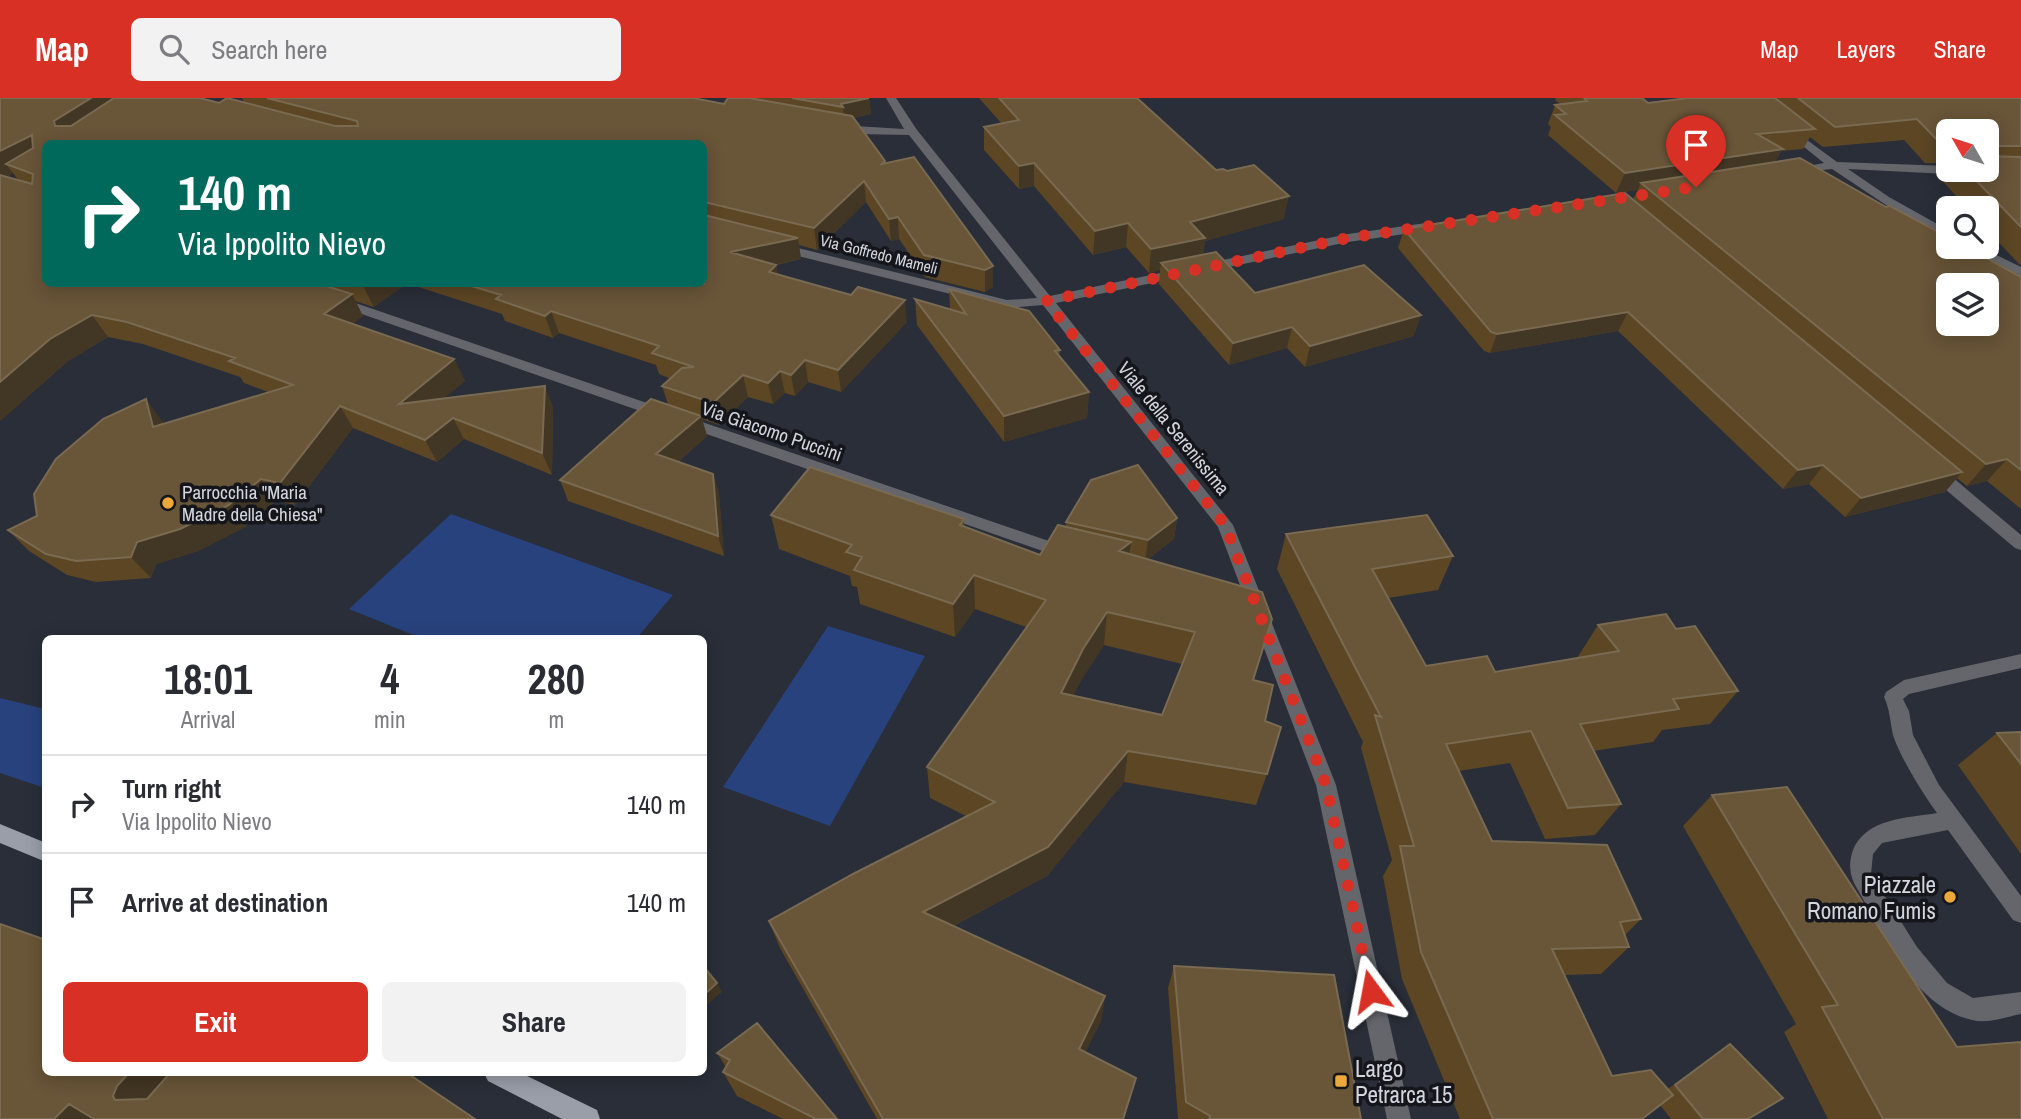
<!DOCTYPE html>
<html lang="en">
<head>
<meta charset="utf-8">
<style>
  :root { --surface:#fff; --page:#f2f2f3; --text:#2b2b33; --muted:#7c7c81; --line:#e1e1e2; --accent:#d93025 }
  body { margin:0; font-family:"Archivo Narrow",sans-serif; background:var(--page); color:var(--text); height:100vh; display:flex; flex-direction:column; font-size:26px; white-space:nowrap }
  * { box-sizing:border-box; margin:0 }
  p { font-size:23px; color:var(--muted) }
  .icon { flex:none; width:38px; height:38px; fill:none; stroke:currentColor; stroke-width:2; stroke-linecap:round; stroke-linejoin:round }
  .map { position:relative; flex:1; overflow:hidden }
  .drawer { position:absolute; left:42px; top:537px; width:665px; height:441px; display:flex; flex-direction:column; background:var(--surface); border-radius:10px; box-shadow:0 4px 18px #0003 }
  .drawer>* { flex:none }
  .banner { position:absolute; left:42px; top:42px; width:665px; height:147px; border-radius:10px; box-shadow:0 4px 18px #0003; background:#00695c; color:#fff; overflow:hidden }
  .needle { width:46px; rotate:309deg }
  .controls { position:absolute; left:1936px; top:21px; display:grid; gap:14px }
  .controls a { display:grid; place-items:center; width:63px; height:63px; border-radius:10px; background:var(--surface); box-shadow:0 4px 18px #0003; font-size:35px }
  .pin { position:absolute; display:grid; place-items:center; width:60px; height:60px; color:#fff; margin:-72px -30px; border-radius:50% 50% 50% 0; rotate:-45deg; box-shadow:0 0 7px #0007 }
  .pin .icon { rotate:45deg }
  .me { position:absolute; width:77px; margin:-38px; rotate:347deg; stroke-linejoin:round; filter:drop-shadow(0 0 5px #0008) }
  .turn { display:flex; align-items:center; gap:24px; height:147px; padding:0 21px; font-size:32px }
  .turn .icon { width:91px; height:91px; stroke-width:2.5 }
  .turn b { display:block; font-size:49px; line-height:60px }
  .eta { display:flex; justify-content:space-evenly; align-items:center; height:119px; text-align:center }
  .eta b { font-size:42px; font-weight:700; line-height:49px }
  .cta { display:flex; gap:14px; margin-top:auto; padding:14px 21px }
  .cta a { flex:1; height:80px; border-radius:10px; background:var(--accent); color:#fff; font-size:28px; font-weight:700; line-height:80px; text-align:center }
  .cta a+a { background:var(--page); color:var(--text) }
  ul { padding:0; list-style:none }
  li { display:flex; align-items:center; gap:21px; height:98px; padding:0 21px; border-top:2px solid var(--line) }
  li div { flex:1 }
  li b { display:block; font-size:26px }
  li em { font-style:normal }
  header { display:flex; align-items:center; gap:42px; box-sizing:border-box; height:98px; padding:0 35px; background:var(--accent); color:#fff }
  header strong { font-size:33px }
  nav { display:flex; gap:38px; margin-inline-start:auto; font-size:24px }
  .search { width:490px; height:63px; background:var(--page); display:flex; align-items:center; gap:18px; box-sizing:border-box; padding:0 24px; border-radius:10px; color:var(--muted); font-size:26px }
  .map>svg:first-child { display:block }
  .green { fill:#28427d }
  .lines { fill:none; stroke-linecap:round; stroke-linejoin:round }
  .minor { fill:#64666b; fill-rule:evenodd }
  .major { fill:#999ea8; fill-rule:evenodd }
  .wall { fill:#5c4624; fill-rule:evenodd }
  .shaded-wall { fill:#423624 }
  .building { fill:#695538; stroke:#796a52; stroke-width:2; fill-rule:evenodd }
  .route { stroke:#d93025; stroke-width:12; stroke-dasharray:0 21.6 }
  .poi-dot { fill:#eca93a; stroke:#14161b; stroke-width:2.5 }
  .labels { text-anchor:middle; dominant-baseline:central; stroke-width:7; stroke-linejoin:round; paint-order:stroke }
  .far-street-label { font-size:16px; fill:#d3d6dd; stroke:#14161b }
  .street-label { font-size:19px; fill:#d3d6dd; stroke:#14161b }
  .poi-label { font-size:19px; fill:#d3d6dd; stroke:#14161b; text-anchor:start }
  .near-poi-label { font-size:23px; fill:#d3d6dd; stroke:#14161b; text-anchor:end }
</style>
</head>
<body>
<header>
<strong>Map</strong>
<div class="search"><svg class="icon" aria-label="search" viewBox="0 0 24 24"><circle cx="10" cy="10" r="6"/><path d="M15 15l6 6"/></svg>Search here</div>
<nav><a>Map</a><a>Layers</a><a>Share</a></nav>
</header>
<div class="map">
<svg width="2021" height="1021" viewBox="0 0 2021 1021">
  <rect width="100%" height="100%" fill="#292e38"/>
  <!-- green -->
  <path class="green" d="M451,416L673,497L636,541H423L349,511Z
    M828,528L925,558L830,728L723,689Z
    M0,600L45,611V690L0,675Z"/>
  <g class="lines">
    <!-- minor -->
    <path class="minor" d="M886,0H896L917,32L1050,198L1348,136L1426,125L1432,129L1426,133L1348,144L1056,205L1233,427L1336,687L1411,1021H1387L1316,687L1218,429L1043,207L1007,210L774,152L772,149L778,145L1007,202L1037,200L909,37L856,36L833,30L839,27L904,31Z
      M1788,28L1837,64L1948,68V72H1954L1948,76L1848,71L1889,99L1948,132V141L1901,117L1832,71L1792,75V71L1824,65L1784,33L1782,31Z
      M1965,149H1980L2021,169V178Z
      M338,199L1072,451L1074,455L1066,461L1060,459L333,206V200Z
      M1933,367L1939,368L2021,437V452L2015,450L1927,376L1925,372Z
      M2021,556V570L1909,596L1903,601L1909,613L1913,637L1939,687L2021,798V825L2013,822L1948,732L1882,745L1873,756L1871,776L1917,849L1947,885L1973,900L2021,894V916C2006,919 1988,926 1972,922C1912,908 1882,833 1854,785C1849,774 1849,763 1853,752C1866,720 1907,720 1937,715C1923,696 1900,659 1893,637C1890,623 1890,612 1884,599L1886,594L1904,582Z"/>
    <!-- major -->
    <path class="major" d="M0,726L46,745V764L0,745Z
      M484,975H521L597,1012L600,1021H562L488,983Z"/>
  </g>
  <!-- wall -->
  <path class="wall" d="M0,0L219,5H244L242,0H693L724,6L728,0H869L871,16L853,20L885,65L993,168V189L985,194L925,179L899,141L891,143L866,104L817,152L799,147L801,161L776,167L778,177L907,224L841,294L808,284L795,298L785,295L773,306L748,299L719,327L702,321L707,338L678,364L713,376L719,396L724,458L568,403L560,382L668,306L662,288L671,281L659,276L656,267L559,235L553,240L505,223L502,216L409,186H704V46L46,186H406L374,209L355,203L363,218L352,226L454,261L465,283L444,300L553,309L552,377L464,341L437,364L353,330L295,407L276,403L245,429L198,453L156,466L151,480L96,484L67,477L29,453L8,432L37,418L162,323L163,326L268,294L244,285L240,279L143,246L108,239L68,263L0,323ZM13,75L18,82L7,79Z
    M979,0H1137L1216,72L1284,121L1205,143L1203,157L1255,195L1414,238L1305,269L1287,250L1229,267L1159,186L1160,172L1149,175L1126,149L1093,157L1034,88L1019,91L984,52V29L1002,26Z
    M1556,0H1642L1648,5L1777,1V0H2021V168L1986,131V110H1967L1937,77L1945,65H1925L1904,42L1823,49L1810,39L1803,51L1781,53L1775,64L1886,109L2021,179V411L1987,383L1967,388L1957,380L1945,394L1845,419L1809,386L1783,391L1618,233L1490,255L1484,253L1398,150L1404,131L1633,101L1638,92L1616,95L1548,37L1551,29L1548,26L1555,7L1560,6L1555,2ZM1948,33H1986V72H1948Z
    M949,191L1060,252L1059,259L1089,294L1087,320L1004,344L917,227L915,201L950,211Z
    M771,417L964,421V429L1040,457L1066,428V424L1177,420L1174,441L1148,461L1272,521L1254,582L1265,623L1267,676L1256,707L1124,684L1047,778L953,828L1105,898L1101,923L1085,954L1130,1002L1124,1021H877L780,850L769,823L966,718L930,700L927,669L1026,529L975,511L955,539L860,506L857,489L852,488L850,478L779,451ZM1104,547L1182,566L1162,617L1073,598L1080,584Z
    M1286,436L1453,458L1438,492L1388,500L1426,568L1495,574L1577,560L1598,527L1676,531L1738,593L1710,626L1662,632L1653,644L1593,653L1621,706L1595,737L1545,741L1510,665L1459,673L1492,743L1641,821L1625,837L1629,849L1601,876L1564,877L1612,978L1668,991L1730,946L1748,1021H1671L1660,1007L1642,1021H1460L1402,881L1383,778L1392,762L1361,650L1363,644L1277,471Z
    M2021,634V756L1958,667L1997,635Z
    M1712,697L1957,949L2021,1021H1828L1784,934L1796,926L1683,728Z
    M1174,868L1361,1021H1178L1168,890Z
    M757,925L837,1021H783L737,998L723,974L726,969L717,955Z"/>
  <!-- shaded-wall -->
  <path class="shaded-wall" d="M91,0H135L68,44L55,28L54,23Z
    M869,0L871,16L844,22L843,9L841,6Z
    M32,37L46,56L6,66L13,75L4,80L0,75V53Z
    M1783,51L1771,71L1641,85L1638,92L1616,95L1625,75Z
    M1034,65V88L1019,91V68Z
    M864,83L866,104L817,152L814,130Z
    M1289,98L1284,121L1205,143L1202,164L1161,165L1160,172L1149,175L1151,151L1190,124Z
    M898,119L899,141L891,143L889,121Z
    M1128,125L1126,149L1093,157L1095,133Z
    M798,140L801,161L735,175L730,154Z
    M776,167L780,188L769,174Z
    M993,168V189L985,194V172Z
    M366,186H406L374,209L363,188Z
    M352,196L363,218L336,238L324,216Z
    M905,202L907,224L841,294L838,272Z
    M551,213L559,235L553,240L545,218Z
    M1628,214L1618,233L1490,255L1497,236Z
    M92,217L108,239L68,263L0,323V284L50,241Z
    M1421,217L1414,238L1305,269L1310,248Z
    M1292,229L1287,250L1229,267L1233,245Z
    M454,261L465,283L411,328L399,306Z
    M805,262L808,284L795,298L791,277Z
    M780,273L785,295L773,306L768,285Z
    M743,277L748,299L719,327L713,305Z
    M545,288L553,309L552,377L542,355Z
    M1089,294L1087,320L1004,344V318Z
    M146,301L162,323L170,351L153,329Z
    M340,308L353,330L295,407L280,385Z
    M701,318L707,338L663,377L656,356Z
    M453,320L464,341L437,364L425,342Z
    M2007,361L1987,383L1967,388L1986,366Z
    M1823,367L1809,386L1783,391L1798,372Z
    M1962,374L1945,394L1845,419L1861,400Z
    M713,376L719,396L724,458L718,438Z
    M261,381L276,403L245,429L198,453L156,466L151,480L131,459L137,444Z
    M1177,420L1174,441L1145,464L1148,442Z
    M1131,444L1127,477L1119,453Z
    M974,477L975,511L955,539L953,506Z
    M1107,514L1104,547L1080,584L1059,627L1061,595L1083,551Z
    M1128,653L1124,684L1047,778L927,841L923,814Z
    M717,885L722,894L704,909V897Z
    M1105,898L1101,923L1076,974L1079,951Z
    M129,975H194L161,1010L115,1002L113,998L117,988Z
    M69,1006L102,1021H54Z"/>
  <!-- building -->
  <path class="building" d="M0,0H91L54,23L55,28H71L114,0H200L219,5L227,0L335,28H358L357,23L267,0H693L724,6L728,0H749L852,18L885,63L882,66L914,59L993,168L985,172L924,157L898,119L889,121L864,83L814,130L704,104V46H46V186H320L352,196L324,216L454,261L399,306L545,288L542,355L453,320L425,342L340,308L280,385L261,381L229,407L180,431L137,444L131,459L76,463L46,456L8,432L37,418L34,396L56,361L103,321L146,301L153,329L293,287L229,263L235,260L127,224L92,217L50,241L0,284V77L32,86L33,76L6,66L33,50L32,37L0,53Z
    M792,0H869L841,6L843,9Z
    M999,0H1137L1216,72L1223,71L1227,73L1254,67L1289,98L1190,124L1205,140L1151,151L1128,125L1095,133L1034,65L1019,68L984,29L1019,22Z
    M1584,0H1642L1648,5L1688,0H1775L1815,31L1757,36L1783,51L1625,75L1555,17L1566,16L1555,7L1587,3Z
    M1798,0H2021V48H1986V33H1948V44H1939L1917,21L1835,29Z
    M1986,58L2021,59V129L1966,72H1986Z
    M1800,60L1886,109L1890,108L1948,139V149H1966L2021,179V372L2007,361L1986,366L1641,85ZM1948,187H1986V226H1948Z
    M1625,95L1962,374L1861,400L1823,367L1798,372L1628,214L1497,236L1491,234L1404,131Z
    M704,117L798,140L730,154L776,167L769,174L851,197L858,189L905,202L838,272L805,262L791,277L780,273L768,285L743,277L713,305L662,288L682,270L694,269L652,255L659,248L551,213L545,218L496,201L501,197L465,186H704Z
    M1216,154L1255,195L1364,167L1421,217L1310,248L1292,229L1233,245L1161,165Z
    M949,191L1029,213L1060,252L1055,253L1089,294L1004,318L915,201L966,216Z
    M651,301L701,318L656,356L713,376L718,438L560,382Z
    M1138,367L1177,420L1148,442L1066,424L1091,382Z
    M810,369L964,421L960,427L1040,457L1058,427L1131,444L1119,453L1262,494L1272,521L1253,582L1273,587L1265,623L1281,629L1267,676L1128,653L1048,749L923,814L1105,898L1079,951L1136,980L1123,1021H883L769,823L853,776L995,704L927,669L1046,502L974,477L953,506L854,472L862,459L846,454L852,447L771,417ZM1107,514L1195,534L1162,617L1061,595L1083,551Z
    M1427,417L1453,458L1372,471L1426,568L1487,558L1495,574L1619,553L1598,527L1666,516L1676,531L1695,528L1738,593L1673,601L1679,611L1580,626L1621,706L1568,710L1531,633L1446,646L1492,743L1607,747L1641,821L1620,824L1629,849L1552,851L1612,978L1651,972L1673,997L1642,1021H1493L1421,854L1400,748H1414L1375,617L1381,619L1286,436Z
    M2021,634V666L1997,635Z
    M1787,689L1957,949L2021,944V1021H1883L1822,909L1838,907L1712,697Z
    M0,826L43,841L46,839V975H129L117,988L113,998L115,1002L147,1001L170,975H407L475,1021H94L69,1006L54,1021H0Z
    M1174,868L1334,877L1361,1021H1209L1210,1018L1186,1004Z
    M704,869L717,885L704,897Z
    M757,925L837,1021H816L723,974L730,962L717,955Z
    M1730,946L1783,1000L1748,1021H1703L1675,987Z"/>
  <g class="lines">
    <!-- route -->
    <path class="route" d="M1371,893L1326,687L1225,427L1046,203L1348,140L1696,89"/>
  </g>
  <!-- markers -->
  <g class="poi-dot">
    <circle cx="168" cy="405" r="7"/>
    <circle cx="1950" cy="799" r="7"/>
    <rect x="1334" y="976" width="14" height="14" rx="3.5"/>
  </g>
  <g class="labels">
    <!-- far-street labels -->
    <g class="far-street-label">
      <text transform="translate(879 156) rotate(14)">Via Goffredo Mameli</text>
    </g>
    <!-- street labels -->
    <g class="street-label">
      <text transform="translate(1174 330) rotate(51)">Viale della Serenissima</text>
      <text transform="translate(772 333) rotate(19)">Via Giacomo Puccini</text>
    </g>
    <!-- poi labels -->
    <g class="poi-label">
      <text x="182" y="394">Parrocchia "Maria<tspan x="182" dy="22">Madre della Chiesa"</tspan></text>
    </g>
    <!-- near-poi labels -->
    <g class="near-poi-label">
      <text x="1936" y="786">Piazzale<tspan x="1936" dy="26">Romano Fumis</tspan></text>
      <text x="1355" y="970" text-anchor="start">Largo<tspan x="1355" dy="26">Petrarca 15</tspan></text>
    </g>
  </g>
</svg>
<div class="controls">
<a><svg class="needle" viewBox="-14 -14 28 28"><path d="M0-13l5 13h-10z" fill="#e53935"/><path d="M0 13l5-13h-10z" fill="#7c7c81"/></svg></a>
<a><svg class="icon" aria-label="search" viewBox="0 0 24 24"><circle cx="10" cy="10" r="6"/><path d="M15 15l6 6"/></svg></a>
<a><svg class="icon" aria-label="layers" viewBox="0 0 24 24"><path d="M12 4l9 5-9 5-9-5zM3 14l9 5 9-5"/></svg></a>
</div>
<div class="pin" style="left:1696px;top:89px;background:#d93025"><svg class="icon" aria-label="arrive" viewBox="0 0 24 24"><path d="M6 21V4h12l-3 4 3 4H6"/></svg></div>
<svg class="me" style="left:1371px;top:893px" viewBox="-20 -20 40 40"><path d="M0-17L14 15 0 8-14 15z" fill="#d93025" stroke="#fff" stroke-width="4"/></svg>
<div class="banner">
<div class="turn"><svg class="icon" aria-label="right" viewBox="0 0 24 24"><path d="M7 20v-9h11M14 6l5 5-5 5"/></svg><div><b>140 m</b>Via Ippolito Nievo</div></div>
</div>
<section class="drawer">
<div class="eta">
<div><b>18:01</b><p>Arrival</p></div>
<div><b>4</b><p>min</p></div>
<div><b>280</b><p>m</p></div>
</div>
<ul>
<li><svg class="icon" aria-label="right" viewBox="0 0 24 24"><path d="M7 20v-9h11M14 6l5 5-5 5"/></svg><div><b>Turn right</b><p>Via Ippolito Nievo</p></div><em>140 m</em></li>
<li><svg class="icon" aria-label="arrive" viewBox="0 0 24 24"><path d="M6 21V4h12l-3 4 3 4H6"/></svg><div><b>Arrive at destination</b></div><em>140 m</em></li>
</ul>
<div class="cta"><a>Exit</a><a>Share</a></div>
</section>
</div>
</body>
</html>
